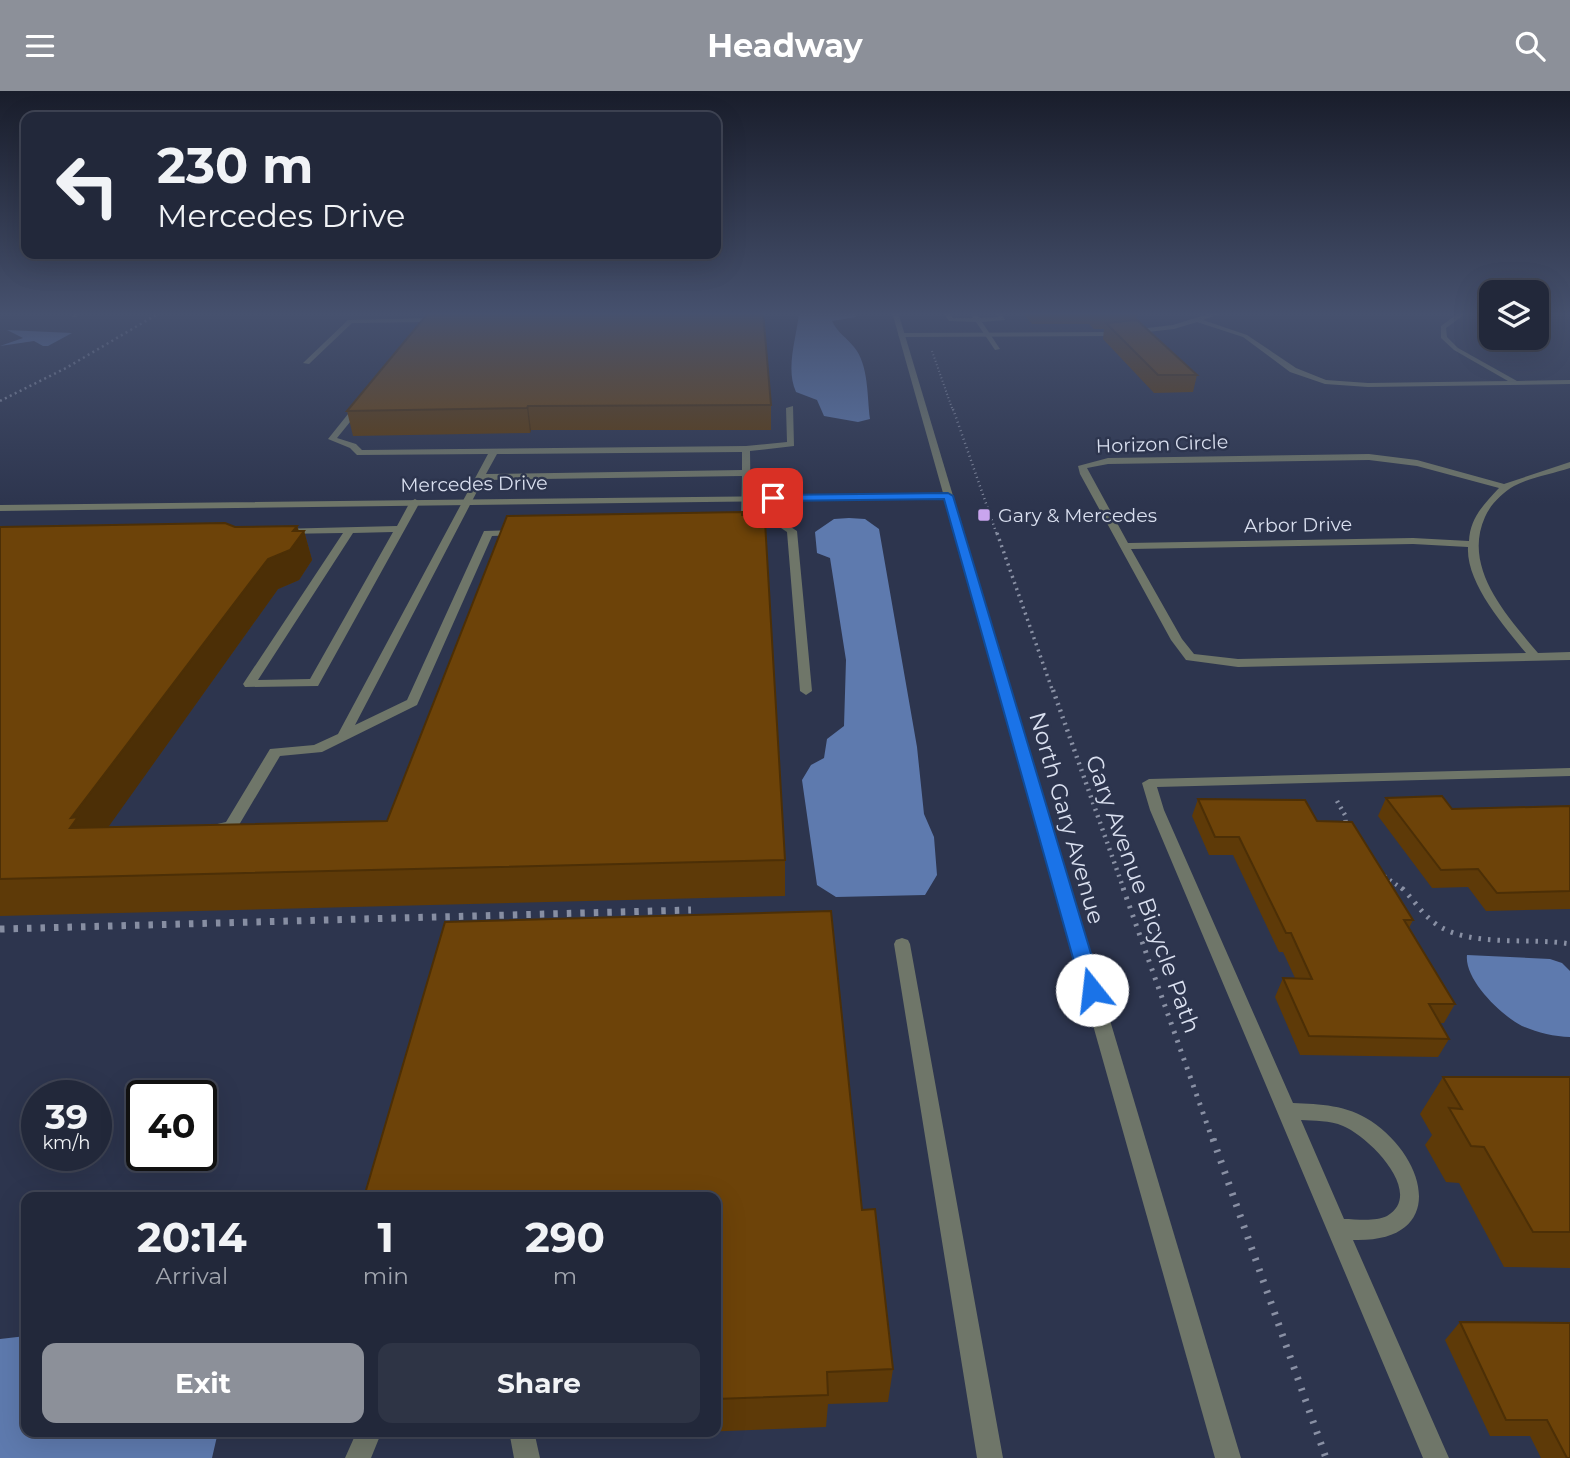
<!DOCTYPE html>
<html lang="en">
<head>
<meta charset="utf-8">
<style>
  :root { --surface:#22283a; --page:#2e3445; --text:#f1f3f6; --muted:#a2a6af; --line:#3f4454; --accent:#8c9099 }
  body { margin:0; font-family:Montserrat,sans-serif; background:var(--page); color:var(--text); height:100vh; display:flex; flex-direction:column; font-size:26px; white-space:nowrap }
  * { box-sizing:border-box; margin:0 }
  p { font-size:23px; color:var(--muted) }
  .icon { flex:none; width:38px; height:38px; fill:none; stroke:currentColor; stroke-width:2; stroke-linecap:round; stroke-linejoin:round }
  .map { position:relative; flex:1; overflow:hidden }
  .drawer { position:absolute; left:21px; top:1101px; width:700px; height:245px; display:flex; flex-direction:column; background:var(--surface); border-radius:14px; box-shadow:0 7px 28px #0002,0 0 0 2px var(--line) }
  .drawer>* { flex:none }
  .banner { position:absolute; left:21px; top:21px; width:700px; height:147px; border-radius:14px; box-shadow:0 7px 28px #0002,0 0 0 2px var(--line); background:#22283a; color:var(--text); overflow:hidden }
  .controls { position:absolute; left:1479px; top:189px; display:grid; gap:14px }
  .controls a { display:grid; place-items:center; width:70px; height:70px; border-radius:14px; background:var(--surface); box-shadow:0 7px 28px #0002,0 0 0 2px var(--line); font-size:35px }
  .speed { position:absolute; left:21px; top:989px; display:flex; gap:14px; font-size:35px; font-weight:700; text-align:center }
  .speed>* { display:grid; place-content:center; width:91px; height:91px; border-radius:50%; background:var(--surface); box-shadow:0 7px 28px #0002,0 0 0 2px var(--line); line-height:1 }
  .speed small { font-size:18px; font-weight:400 }
  .speed .limit { border:4px solid #111; border-radius:10px; background:#fff; color:#111 }
  .pin { position:absolute; display:grid; place-items:center; width:60px; height:60px; color:#fff; margin:-30px; border-radius:14px; box-shadow:0 4px 10px #0006 }
  .me { position:absolute; width:77px; margin:-38px; rotate:344deg; stroke-linejoin:round; filter:drop-shadow(0 0 5px #0008) }
  .turn { display:flex; align-items:center; gap:24px; height:147px; padding:0 21px; font-size:32px }
  .turn .icon { width:91px; height:91px; stroke-width:2.5 }
  .turn b { display:block; font-size:49px; line-height:60px }
  .eta { display:flex; justify-content:space-evenly; align-items:center; height:119px; text-align:center }
  .eta b { font-size:42px; font-weight:700; line-height:49px }
  .action { display:flex; gap:14px; margin-top:auto; padding:14px 21px }
  .action a { flex:1; height:80px; border-radius:14px; background:var(--accent); color:#fff; font-size:28px; font-weight:700; line-height:80px; text-align:center }
  .action a+a { background:var(--page); color:var(--text) }
  header { display:flex; justify-content:space-between; align-items:center; height:91px; padding:0 21px; background:var(--accent); color:#fff; font-size:32px; font-weight:700 }
  .map>svg:first-child { display:block }
  .water { fill:#5e7aae }
  .lines { fill:none; stroke-linecap:round; stroke-linejoin:round }
  .path-far5 { stroke:#8990a4; stroke-width:2; stroke-dasharray:1 2.5; stroke-linecap:butt }
  .path-far4 { stroke:#8990a4; stroke-width:2.5; stroke-dasharray:1 3.5; stroke-linecap:butt }
  .path-far3 { stroke:#8990a4; stroke-width:3.5; stroke-dasharray:2 4.5; stroke-linecap:butt }
  .path-far2 { stroke:#8990a4; stroke-width:4.5; stroke-dasharray:2 5; stroke-linecap:butt }
  .path-far1 { stroke:#8990a4; stroke-width:5; stroke-dasharray:2.5 7; stroke-linecap:butt }
  .path { stroke:#8990a4; stroke-width:7; stroke-dasharray:2.5 9; stroke-linecap:butt }
  .service { fill:#6f7669; fill-rule:evenodd }
  .minor { fill:#6f7669; fill-rule:evenodd }
  .tertiary { fill:#6f7669; fill-rule:evenodd }
  .rail-far1 { stroke:#878ea2; stroke-width:2.5; stroke-dasharray:2 3.5; stroke-linecap:butt }
  .rail { stroke:#878ea2; stroke-width:7; stroke-dasharray:4.5 9; stroke-linecap:butt }
  .wall { fill:#5e3a08 }
  .shaded-wall { fill:#4c2f06 }
  .building { fill:#6d4309; stroke:#4c2f06; stroke-width:2 }
  .route { fill:#1a73e8; stroke:#114b97; stroke-width:2 }
  .poi-dot { fill:#c9a5ee; stroke:#2d354e; stroke-width:2.5 }
  .labels { text-anchor:middle; dominant-baseline:central; stroke-width:5; stroke-linejoin:round; paint-order:stroke }
  .far-street-label { font-size:19px; fill:#d9dfef; stroke:#2d354e }
  .far-poi-label { font-size:19px; fill:#d9dfef; stroke:#2d354e; text-anchor:start }
  .street-label { font-size:23px; fill:#d9dfef; stroke:#2d354e }
</style>
</head>
<body>
<header><svg class="icon" aria-label="menu" viewBox="0 0 24 24"><path d="M4 6h16M4 12h16M4 18h16"/></svg>Headway<svg class="icon" aria-label="search" viewBox="0 0 24 24"><circle cx="10" cy="10" r="6"/><path d="M15 15l6 6"/></svg></header>
<div class="map">
<svg width="1570" height="1367" viewBox="0 0 1570 1367">
  <rect width="100%" height="100%" fill="#2d354e"/>
  <!-- water -->
  <path class="water" d="M799,221H853L856,226L832,230C837,241 846,246 854,256C869,274 867,306 870,328L858,331L824,325L817,309L796,301C785,277 797,246 799,221Z
    M7,239L72,242L48,255H43L34,250L0,255L23,247Z
    M849,427L865,428L879,438L917,656L924,723L934,746L937,784L925,804L836,806L817,794L802,689L811,674L824,667L827,648L844,635L846,569L830,467L817,462L815,441L834,428Z
    M1467,864L1550,868L1562,872L1570,880V946C1554,946 1536,941 1522,935C1502,925 1464,889 1467,864Z
    M26,1245V1340L218,1341L212,1367H0V1248Z"/>
  <g class="lines">
    <!-- path-far5 -->
    <path class="path-far5" d="M932,260L953,320"/>
    <!-- path-far4 -->
    <path class="path-far4" d="M953,318L997,444"/>
    <!-- path-far3 -->
    <path class="path-far3" d="M997,442L1053,601"/>
    <!-- path-far2 -->
    <path class="path-far2" d="M1053,599L1124,799
      M1337,710L1345,724L1346,735
      M1384,785L1404,799"/>
    <!-- path-far1 -->
    <path class="path-far1" d="M1123,797L1213,1050
      M1402,797C1414,809 1422,823 1436,833C1469,857 1531,846 1570,853"/>
    <!-- path -->
    <path class="path" d="M1213,1048L1326,1367"/>
    <!-- service -->
    <path class="service" d="M75,221H83L76,226H72Z
      M942,221H949L953,227H973L972,225L975,223L980,227L999,226L995,221H1001L1005,229L982,231L1000,258L995,259L976,231L949,230Z
      M430,227L433,229L424,239L421,237L425,231L352,232L309,273L303,272L348,229Z
      M356,313L363,315L337,347L356,353L362,359L746,355L787,351L786,317L793,315L794,355L750,360L751,430L783,431L797,440L812,600L806,604L800,600L787,441L781,437H737V433L741,431L742,385L483,389L355,634L407,609L484,440L521,439L522,441L517,444L492,445L417,614L322,661L280,665L236,739L213,740L211,737L213,734L226,731L270,658L314,654L338,643L488,363L357,364L350,357L328,348ZM742,361V379L486,383L497,363Z
      M415,408L420,411L318,595L245,596L243,593L343,442L280,443L275,440L277,438L397,435L410,411ZM393,441L310,588L258,589L353,442Z
      M1570,677V685L1157,696L1164,719L1293,1012C1320,1013 1347,1014 1371,1030C1429,1069 1447,1152 1353,1149L1449,1367H1423L1150,719L1142,692L1149,688ZM1301,1029C1314,1030 1330,1029 1343,1035C1368,1045 1426,1102 1387,1125C1375,1131 1356,1128 1344,1128Z
      M902,847L908,849L910,853L1003,1367H977L894,853L896,849Z
      M357,1340H382L371,1367H345Z
      M509,1340H534L540,1367H514Z"/>
    <!-- minor -->
    <path class="minor" d="M1214,221H1225L1203,229L1247,244L1296,277L1326,289L1368,292L1508,290L1454,259L1441,247V235L1460,221H1468L1446,237L1447,246L1458,257L1517,290L1570,289V293L1368,296L1325,293L1290,281L1243,246L1197,231L1174,238L1112,245L901,246L898,244L901,242L1112,241L1173,234Z
      M1369,363L1417,369L1504,393L1570,371V377C1552,383 1531,386 1514,395C1503,401 1490,414 1485,426C1462,477 1507,525 1538,562L1570,561V569L1238,576L1186,569L1171,549L1080,383L1078,375L1108,367ZM1369,369L1417,375L1499,397C1484,413 1470,427 1469,450L1413,447L1128,452L1087,377L1108,373ZM1413,453L1468,456C1466,492 1504,535 1526,562L1238,568L1194,563L1182,548L1131,458Z
      M951,403V407L948,408L0,420V414Z"/>
    <!-- tertiary -->
    <path class="tertiary" d="M892,221H898L1241,1367H1215Z"/>
    <!-- rail-far1 -->
    <path class="rail-far1" d="M0,310L66,277L161,221"/>
    <!-- rail -->
    <path class="rail" d="M0,838L691,819"/>
  </g>
  <!-- wall -->
  <path class="wall" d="M429,221L771,314V339H531L530,342L353,345L347,320Z
    M1022,221H1138L1136,229L1197,284L1193,301L1154,302L1103,248L1104,238H1094L1089,233H1032Z
    M297,435L299,440H304L312,469L299,489L278,498L108,736L785,769V805L0,825V436H235Z
    M1386,707L1452,718L1570,715V818L1486,820L1468,796L1432,797L1378,725Z
    M1198,708L1317,730L1413,829L1409,837L1455,913L1444,932H1440L1449,948L1438,966L1300,964L1275,906L1283,887H1295L1283,861H1279L1233,764H1209L1192,725Z
    M1443,986H1570V1177L1504,1176L1459,1092L1446,1091L1425,1054L1432,1044L1420,1023Z
    M716,1106L862,1119L893,1278L888,1311L828,1313L826,1336L652,1343V1340H716Z
    M1460,1231L1570,1232V1367H1541L1530,1345H1490L1445,1249Z"/>
  <!-- shaded-wall -->
  <path class="shaded-wall" d="M528,315L531,339L530,342L527,317Z
    M297,435L300,445L304,440L312,469L299,489L278,498L94,756L70,737L71,727L268,468Z"/>
  <!-- building -->
  <path class="building" d="M429,221H763L771,314L528,315L527,317L347,320Z
    M1095,221H1123L1097,223Z
    M1137,229L1197,284H1158L1106,232Z
    M742,421V424H760L762,432L765,431L785,769L0,788V436L225,432L235,436L297,435L293,440H304L290,459L268,468L71,727L78,726L70,737L387,730L507,425Z
    M1442,705L1452,718L1570,715V800L1497,802L1478,778L1441,779L1386,707Z
    M1198,708L1305,709L1317,730L1352,731L1413,829H1404L1455,913H1429L1449,948L1309,945L1283,887L1312,888L1291,842H1286L1239,746H1215Z
    M831,820L862,1119L875,1118L893,1278L827,1281L828,1304L716,1308V1106H364L445,831Z
    M1443,986H1570V1141H1533L1484,1056L1471,1055L1449,1017L1462,1018Z
    M1460,1231L1570,1232V1367H1567L1547,1329H1506Z"/>
  <!-- sky -->
  <linearGradient id="sky" x2="0" y2="1"><stop stop-color="#191d2b"/><stop offset="0.54" stop-color="#46516e"/><stop offset="1" stop-color="#46516e" stop-opacity="0"/></linearGradient>
  <rect width="1570" height="413" fill="url(#sky)"/>
  <!-- route -->
  <path class="route" d="M948,402L953,405L1102,899L1099,904L1092,907L1085,904L1082,899L944,408L773,410L767,407L773,404Z"/>
  <!-- markers -->
  <rect class="poi-dot" x="977" y="417" width="14" height="14" rx="3.5"/>
  <g class="labels">
    <!-- far-street labels -->
    <g class="far-street-label">
      <text transform="translate(1162 353) rotate(-2)">Horizon Circle</text>
      <text transform="translate(474 393) rotate(-1)">Mercedes Drive</text>
      <text transform="translate(1298 434) rotate(-1)">Arbor Drive</text>
    </g>
    <!-- far-poi labels -->
    <g class="far-poi-label">
      <text x="998" y="424">Gary &amp; Mercedes</text>
    </g>
    <!-- street labels -->
    <g class="street-label">
      <text transform="translate(1067 727) rotate(74)">North Gary Avenue</text>
      <text transform="translate(1143 803) rotate(70)">Gary Avenue Bicycle Path</text>
    </g>
  </g>
</svg>
<div class="controls">
<a><svg class="icon" aria-label="layers" viewBox="0 0 24 24"><path d="M12 4l9 5-9 5-9-5zM3 14l9 5 9-5"/></svg></a>
</div>
<div class="speed"><div>39<small>km/h</small></div><div class="limit">40</div></div>
<div class="pin" style="left:773px;top:407px;background:#d93025"><svg class="icon" aria-label="arrive" viewBox="0 0 24 24"><path d="M6 21V4h12l-3 4 3 4H6"/></svg></div>
<svg class="me" style="left:1092px;top:899px" viewBox="-20 -20 40 40"><circle r="19" fill="#fff"/><path d="M0-13L10 11 0 6-10 11z" fill="#1a73e8"/></svg>
<div class="banner">
<div class="turn"><svg class="icon" aria-label="left" viewBox="0 0 24 24"><path d="M17 20v-9H6M10 6l-5 5 5 5"/></svg><div><b>230 m</b>Mercedes Drive</div></div>
</div>
<section class="drawer">
<div class="eta">
<div><b>20:14</b><p>Arrival</p></div>
<div><b>1</b><p>min</p></div>
<div><b>290</b><p>m</p></div>
</div>
<div class="action"><a>Exit</a><a>Share</a></div>
</section>
</div>
</body>
</html>
